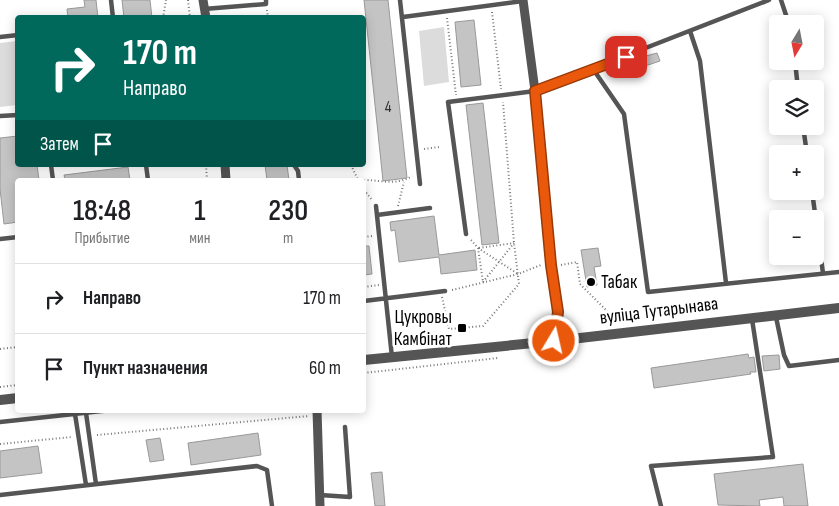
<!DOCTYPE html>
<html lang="ru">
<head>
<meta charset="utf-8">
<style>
  :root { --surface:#fff; --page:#f2f2f2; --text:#202124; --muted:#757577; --line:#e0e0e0 }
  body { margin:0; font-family:"Sofia Sans Condensed",sans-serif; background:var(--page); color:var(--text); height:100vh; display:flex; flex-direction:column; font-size:19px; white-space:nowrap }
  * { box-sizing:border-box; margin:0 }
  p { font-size:16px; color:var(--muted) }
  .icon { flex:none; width:28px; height:28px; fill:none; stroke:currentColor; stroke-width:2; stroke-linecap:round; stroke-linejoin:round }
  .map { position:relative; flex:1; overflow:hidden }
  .sheet { position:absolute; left:15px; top:178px; width:351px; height:235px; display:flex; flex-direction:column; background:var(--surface); border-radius:5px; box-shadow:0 2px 12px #0003 }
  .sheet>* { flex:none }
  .guide { position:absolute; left:15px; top:15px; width:351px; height:152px; border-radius:5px; box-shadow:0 2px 12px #0003; background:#00695c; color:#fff; overflow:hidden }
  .needle { width:32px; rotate:190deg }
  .buttons { position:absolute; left:769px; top:15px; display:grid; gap:10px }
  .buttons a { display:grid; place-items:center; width:55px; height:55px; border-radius:5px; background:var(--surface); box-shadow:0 2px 12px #0003; font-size:25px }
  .pin { position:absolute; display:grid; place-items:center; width:42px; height:42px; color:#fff; margin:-21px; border-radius:10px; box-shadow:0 2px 8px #0006 }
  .me { position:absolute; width:55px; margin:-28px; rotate:9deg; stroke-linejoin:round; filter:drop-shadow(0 0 4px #0008) }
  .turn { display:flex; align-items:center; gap:18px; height:105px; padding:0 25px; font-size:22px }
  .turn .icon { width:65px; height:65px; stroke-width:2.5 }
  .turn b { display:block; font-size:35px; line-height:42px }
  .then { display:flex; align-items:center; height:48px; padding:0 25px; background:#0003; gap:10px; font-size:19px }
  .eta { display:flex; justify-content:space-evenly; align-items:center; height:85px; text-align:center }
  .eta b { font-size:30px; font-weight:600; line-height:35px }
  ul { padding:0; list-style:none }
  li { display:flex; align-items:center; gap:15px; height:70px; padding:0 25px; border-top:1px solid var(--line) }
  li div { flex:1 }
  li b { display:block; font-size:19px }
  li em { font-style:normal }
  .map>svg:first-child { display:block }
  .green { fill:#dcdcdc }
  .building { fill:#c4c4c4; stroke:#999 }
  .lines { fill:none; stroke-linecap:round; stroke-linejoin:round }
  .path { stroke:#777; stroke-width:2; stroke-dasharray:1 2.5; stroke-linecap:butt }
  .service { stroke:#555; stroke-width:4.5 }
  .minor { stroke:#555; stroke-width:9 }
  .tertiary { stroke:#555; stroke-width:10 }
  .route-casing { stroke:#983908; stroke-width:12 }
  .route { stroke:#ea580c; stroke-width:9 }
  .poi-dot { fill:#000; stroke:#fff; stroke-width:2 }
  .labels { text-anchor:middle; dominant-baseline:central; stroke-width:5; stroke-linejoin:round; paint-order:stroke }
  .number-label { font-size:16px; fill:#313131 }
  .poi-label { font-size:19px; fill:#000; stroke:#fff; text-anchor:start }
  .street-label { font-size:19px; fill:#000; stroke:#fff }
</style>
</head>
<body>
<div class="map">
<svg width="839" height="506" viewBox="0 0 839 506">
  <rect width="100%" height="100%" fill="#fff"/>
  <!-- green -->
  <path class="green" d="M444,27L449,82L424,86L419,31Z
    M17,41V105L0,107V43Z"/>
  <!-- building -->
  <path class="building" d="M84,0H96L98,18H68L67,9L85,7Z
    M122,0H150L152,18H124Z
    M364,0H388L407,178L383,181Z
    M474,20L481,85L461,87L455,22Z
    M657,53L660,61L645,66L642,57Z
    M483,103L499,243L482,245L466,105Z
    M18,136V165H37L39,180H18V222L4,224L0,189V138Z
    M265,165H287L289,180H267Z
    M128,167L130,180H65L64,175Z
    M434,216L439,255L475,250L477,270L441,274L439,257L399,262L395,230L391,231L390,222Z
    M364,246H369L372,274L364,275Z
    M598,248L601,266L594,267L597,285L587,287L581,250Z
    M748,354L749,358L754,357L756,372H750L751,374L654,388L651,368Z
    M779,355L780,369L764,371L762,356Z
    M258,433L261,455L191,465L188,443Z
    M160,438L164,460L150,462L146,440Z
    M38,446L42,473L0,478V451Z
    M803,464L808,506H784L783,497L759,500L760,506L718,505L714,474Z
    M382,472L385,506H375L371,473Z"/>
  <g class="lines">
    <!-- path -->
    <path class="path" d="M188,0L190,18
      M267,10L268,18
      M492,12L501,89
      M163,18L166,0
      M447,18L456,95
      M424,149L439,147
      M206,165L207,180
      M351,165L358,180
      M364,180C381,180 396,186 412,176
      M364,190L372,200
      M398,206L404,182
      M364,237L373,236
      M471,240L478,248L483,282
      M478,248L518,274
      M479,248L514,243
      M561,265L577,262L580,284L614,318L632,317
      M483,282L514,243
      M364,287L379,285
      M452,290L518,274L541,265
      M442,297L449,329L483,326L519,284L514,243L503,102
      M0,349L18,347
      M364,373L498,358
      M0,387L18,385
      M97,435L309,416
      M0,444L72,437"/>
    <!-- service -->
    <path class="service" d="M111,0L113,18
      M400,0L420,184
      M781,0L789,24
      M204,9L266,4V0
      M403,17L523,1
      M690,31L700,61L726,283
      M0,37L18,35
      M795,61L798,89
      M593,69L624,114L648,292L839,272
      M0,116L18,115
      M803,126L807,154
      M51,165L53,180
      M146,165L148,180
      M294,165L298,171L299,180
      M812,191L823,273
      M376,206L392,357
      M377,215L430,208
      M466,234L448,102L535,91L769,0
      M0,239L18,237
      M364,301L445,291
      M776,317L784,355L789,366L839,360
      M86,413L96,484
      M75,414L86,485
      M0,422L111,410
      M0,495L257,466L267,470L272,506
      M320,495L350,497L345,427
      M661,506L651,466L773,457L752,319"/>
    <!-- minor -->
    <path class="minor" d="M203,0L206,18
      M523,0L535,91L551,265L558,312L554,341
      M225,165L226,180
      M317,410L320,506"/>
    <!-- tertiary -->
    <path class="tertiary" d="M364,360L554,341L839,308
      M0,400L18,398"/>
  </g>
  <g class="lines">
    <defs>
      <path id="route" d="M554,341L558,312L551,265L535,91L626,57"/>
    </defs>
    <!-- route casing -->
    <use href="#route" class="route-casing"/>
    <!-- route -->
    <use href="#route" class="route"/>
  </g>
  <!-- markers -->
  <g class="poi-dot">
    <circle cx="591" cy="282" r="5"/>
    <rect x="457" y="323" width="10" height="10" rx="2.5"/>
  </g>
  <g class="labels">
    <!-- number labels -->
    <g class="number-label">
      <text x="388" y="107">4</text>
    </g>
    <!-- poi labels -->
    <g class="poi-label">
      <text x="601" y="282">Табак</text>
      <text x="452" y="317" text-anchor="end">Цукровы<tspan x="452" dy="22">Камбінат</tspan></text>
    </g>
    <!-- street labels -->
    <g class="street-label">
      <text transform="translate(659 311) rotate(-7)">вуліца Тутарынава</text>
    </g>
  </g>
</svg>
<div class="buttons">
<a><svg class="needle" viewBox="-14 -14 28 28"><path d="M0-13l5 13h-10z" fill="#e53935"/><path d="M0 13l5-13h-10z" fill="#757577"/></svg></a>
<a><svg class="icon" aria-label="layers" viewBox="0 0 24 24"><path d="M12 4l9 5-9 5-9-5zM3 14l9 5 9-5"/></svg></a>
<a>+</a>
<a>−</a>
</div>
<div class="pin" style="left:626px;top:57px;background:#d93025"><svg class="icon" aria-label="arrive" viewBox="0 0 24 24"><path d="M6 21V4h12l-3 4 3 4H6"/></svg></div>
<svg class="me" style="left:554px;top:341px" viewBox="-20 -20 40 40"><circle r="17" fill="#ea580c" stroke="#fff" stroke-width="3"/><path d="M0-11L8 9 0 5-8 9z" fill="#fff"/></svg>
<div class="guide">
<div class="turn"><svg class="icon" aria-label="right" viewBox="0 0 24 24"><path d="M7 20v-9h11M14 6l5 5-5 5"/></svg><div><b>170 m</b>Направо</div></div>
<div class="then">Затем<svg class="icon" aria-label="arrive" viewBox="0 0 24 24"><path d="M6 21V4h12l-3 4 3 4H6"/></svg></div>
</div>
<section class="sheet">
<div class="eta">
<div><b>18:48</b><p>Прибытие</p></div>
<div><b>1</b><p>мин</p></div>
<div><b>230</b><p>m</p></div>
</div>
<ul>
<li><svg class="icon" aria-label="right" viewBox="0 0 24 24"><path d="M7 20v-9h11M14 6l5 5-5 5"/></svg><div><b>Направо</b></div><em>170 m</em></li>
<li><svg class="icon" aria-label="arrive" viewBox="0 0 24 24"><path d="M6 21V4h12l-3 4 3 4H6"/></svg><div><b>Пункт назначения</b></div><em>60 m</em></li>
</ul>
</section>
</div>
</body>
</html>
